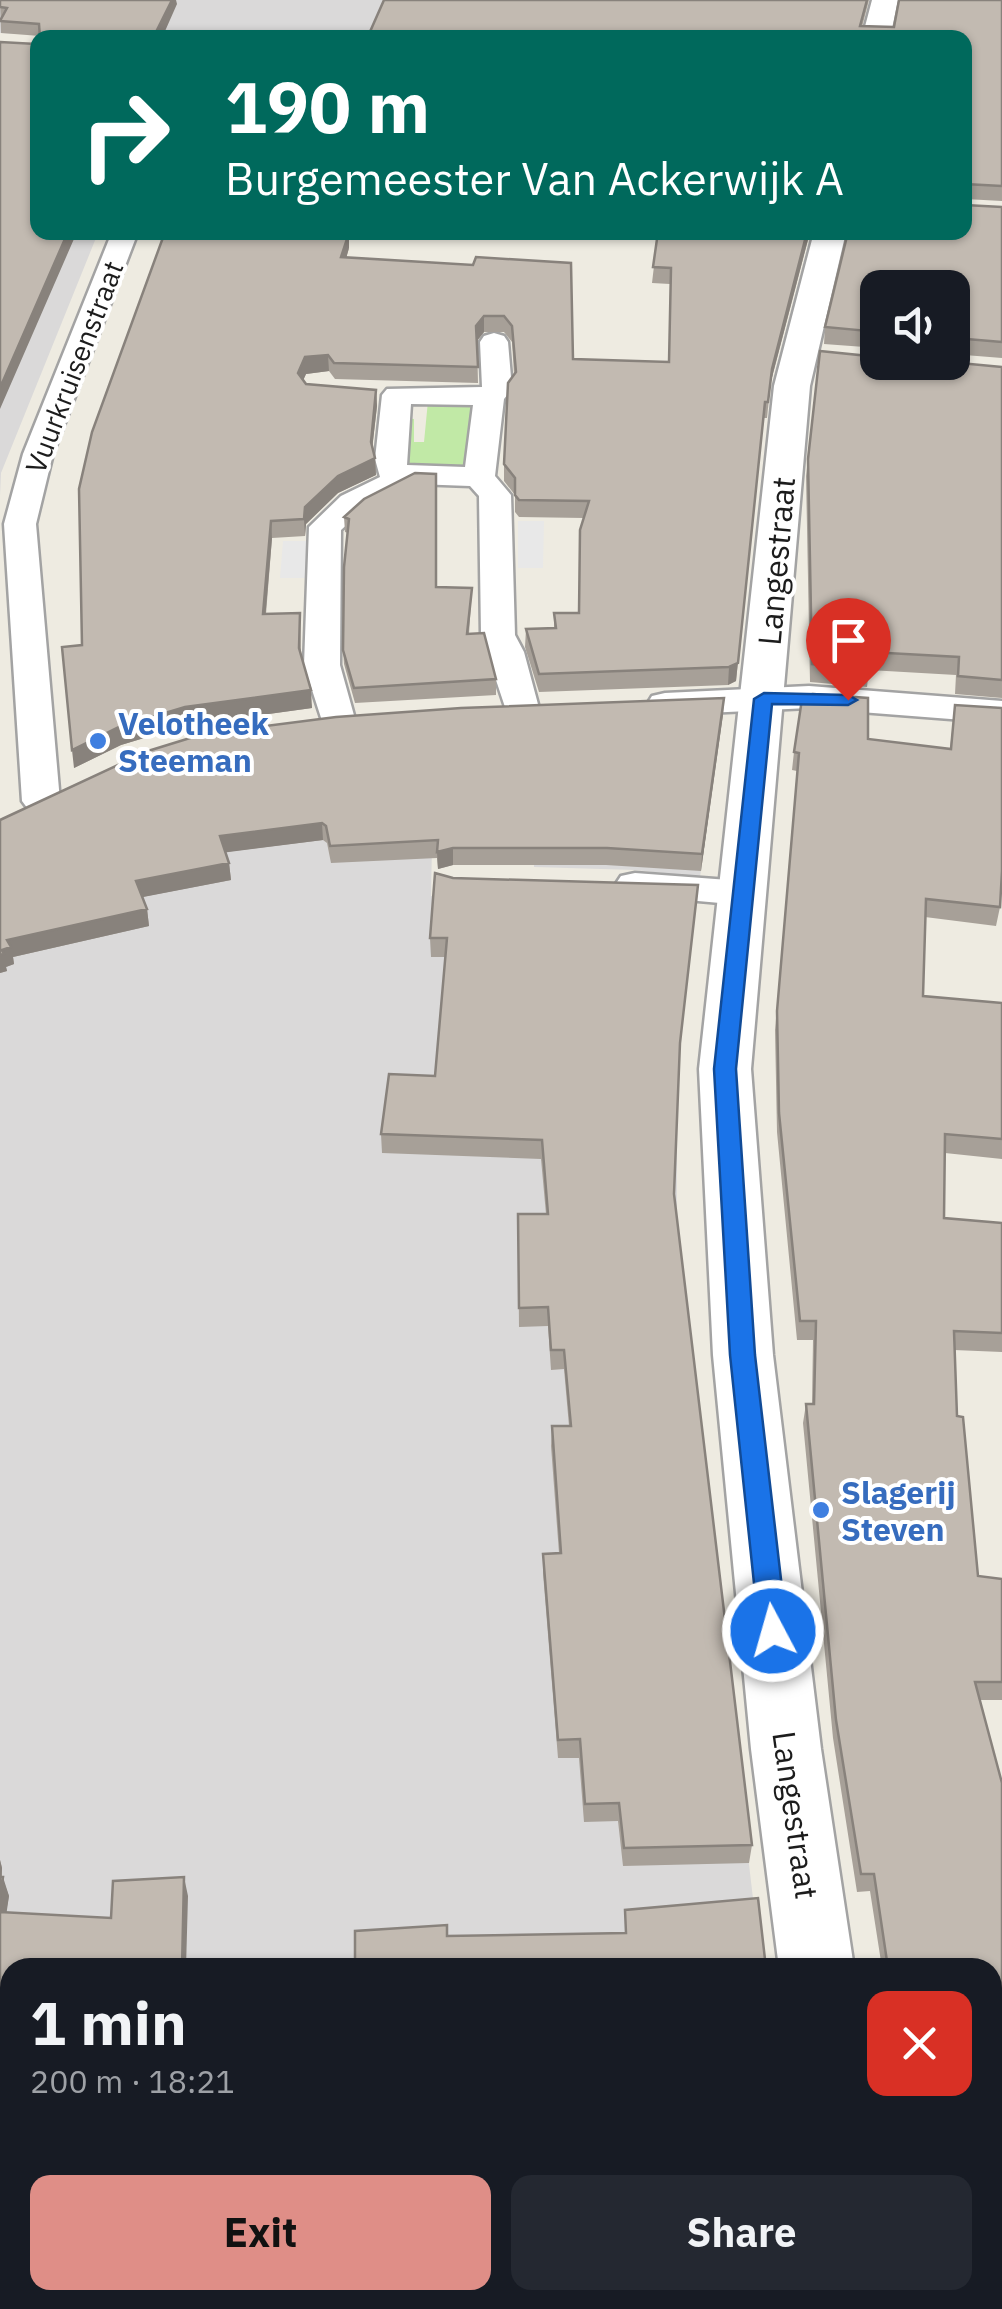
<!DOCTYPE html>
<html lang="en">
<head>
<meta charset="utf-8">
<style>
  :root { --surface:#171b24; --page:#242831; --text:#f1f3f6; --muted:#9ea1a6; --accent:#df8e87 }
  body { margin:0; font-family:"IBM Plex Sans",sans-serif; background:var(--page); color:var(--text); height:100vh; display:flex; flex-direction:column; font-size:38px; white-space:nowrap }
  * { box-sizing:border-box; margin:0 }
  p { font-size:32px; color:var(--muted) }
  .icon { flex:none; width:55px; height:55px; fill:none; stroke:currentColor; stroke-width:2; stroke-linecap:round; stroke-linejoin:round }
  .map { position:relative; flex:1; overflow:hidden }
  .sheet { position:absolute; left:0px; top:1958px; width:1002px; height:352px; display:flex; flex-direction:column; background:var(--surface); border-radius:30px 30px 0 0; box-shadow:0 2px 8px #0004 }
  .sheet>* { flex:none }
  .banner { position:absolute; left:30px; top:30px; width:942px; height:210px; border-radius:20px; box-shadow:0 2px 8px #0004; background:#00695c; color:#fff; overflow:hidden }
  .fabs { position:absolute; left:860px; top:270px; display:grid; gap:20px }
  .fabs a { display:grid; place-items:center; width:110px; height:110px; border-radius:20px; background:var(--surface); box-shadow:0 2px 8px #0004; font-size:50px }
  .pin { position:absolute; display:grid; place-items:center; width:85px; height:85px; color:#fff; margin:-102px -42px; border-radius:50% 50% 50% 0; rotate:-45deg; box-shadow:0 0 10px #0007 }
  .pin .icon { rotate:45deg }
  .me { position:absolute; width:110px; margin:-55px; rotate:354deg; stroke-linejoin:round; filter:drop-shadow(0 0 8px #0008) }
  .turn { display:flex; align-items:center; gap:35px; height:210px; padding:0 30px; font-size:45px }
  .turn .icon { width:130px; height:130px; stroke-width:2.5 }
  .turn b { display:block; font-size:70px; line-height:85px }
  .round { display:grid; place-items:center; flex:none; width:105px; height:105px; border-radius:20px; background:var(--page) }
  .overview { display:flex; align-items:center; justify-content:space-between; height:170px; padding:0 30px }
  h1 { font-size:60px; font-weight:700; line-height:75px }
  .button { display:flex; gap:20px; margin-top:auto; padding:20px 30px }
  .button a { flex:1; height:115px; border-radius:20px; background:var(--accent); color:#111; font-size:40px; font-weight:700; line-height:115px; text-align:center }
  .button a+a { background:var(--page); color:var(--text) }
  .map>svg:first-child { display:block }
  .residential { fill:#dad9d9 }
  .grass { fill:#c1e9a6 }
  .parking { fill:#e8e8e8 }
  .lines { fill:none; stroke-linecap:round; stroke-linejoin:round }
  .minor-casing { stroke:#a3a3a3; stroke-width:5 }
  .tertiary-casing { stroke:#a3a3a3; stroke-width:5 }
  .minor { fill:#fff; fill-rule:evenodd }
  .tertiary { fill:#fff; fill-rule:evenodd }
  .wall { fill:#a7a098 }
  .shaded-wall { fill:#88827c }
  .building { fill:#c2bab1; stroke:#88827c; stroke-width:2.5 }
  .route { fill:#1a73e8; stroke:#114b97; stroke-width:2.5 }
  .shop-dot { fill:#3f7fe0; stroke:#fff; stroke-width:4 }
  .labels { text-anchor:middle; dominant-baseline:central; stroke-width:8; stroke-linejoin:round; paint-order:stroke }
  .far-street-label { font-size:28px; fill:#1c1c1c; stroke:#fff }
  .street-label { font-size:32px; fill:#1c1c1c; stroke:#fff }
  .shop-label { font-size:32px; font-weight:bold; fill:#366cbe; stroke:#fff; text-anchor:start }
</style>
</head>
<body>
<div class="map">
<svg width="1002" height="2309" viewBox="0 0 1002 2309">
  <rect width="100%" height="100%" fill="#eeebe1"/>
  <!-- residential -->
  <path class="residential" d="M0,0H689L855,38H123L0,33Z
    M0,54L38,232L98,233L1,473L0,496Z
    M700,723L721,724L700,877L635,870L534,867V845H432L431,896L650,897L697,901L677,1068V1248L761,1967L10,1968L0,2196V843Z"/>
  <!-- grass -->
  <path class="grass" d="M428,401L474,402L465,468H401L404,418L414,419V442H424Z"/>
  <!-- parking -->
  <path class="parking" d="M518,521H544L543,568H518Z
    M283,541H308L306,578H280Z"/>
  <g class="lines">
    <defs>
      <path id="minor" d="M112,232H138L53,454L36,524L60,801L54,809L41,812L28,809L22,801L4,524L23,454Z
        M494,333L504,336L508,342L512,389L504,399L495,476L511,495L515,635L524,652L539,708L534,716L521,719L508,716L481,635L479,496L470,486L415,484L363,510L341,530L340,665L355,719L350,727L337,730L324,727L304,665L309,527L341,496L380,477L375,459L382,395L387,389L482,387L480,342L484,336ZM411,404L473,405L465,467L407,465Z
        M809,686L1002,701V723L809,708L665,715L652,712L647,704L652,696L665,693Z
        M635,873L742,881L756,884L762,893L756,902L742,905L621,894L615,885L621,876Z
        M1002,2011V2075L992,2079V2015Z
        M0,2228H10V2296H0Z"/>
      <path id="tertiary" d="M872,0H898L890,38H862Z
        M814,232H846L810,386L751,1069L773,1355L821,1749L854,1968H779L751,1749L713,1355L699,1069L774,386Z
        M884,2300H991L995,2309H888Z"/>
    </defs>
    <!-- minor casing -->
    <use href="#minor" class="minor-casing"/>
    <!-- tertiary casing -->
    <use href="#tertiary" class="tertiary-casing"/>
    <!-- minor -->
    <use href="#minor" class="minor"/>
    <!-- tertiary -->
    <use href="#tertiary" class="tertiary"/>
  </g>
  <!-- wall -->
  <path class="wall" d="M0,0L177,4L40,36L1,33Z
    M384,0H869L862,27H894L1002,0V201L965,199V38H369V34Z
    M965,205L1002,207V358L952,354V288H878V348L824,344L825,327L848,232H965Z
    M658,232H810L770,385L767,418H763L736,681L728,685L539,692L525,647L526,629L554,628V613H579L584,518L519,517L515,512V495L504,481V464L514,374L512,342L504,332H484L477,341L478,383L335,379L329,371L306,374L303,380L306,384L376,390L377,406L372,449L375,458L376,475L338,493L306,524L305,536L272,538L266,614L300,613L301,654L312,708L187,725L121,745L74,768L82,645L349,248L346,258L473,265L573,359L669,362L670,284L652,283Z
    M820,351L1002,367V698L955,694L956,675L869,670L867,687L810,682L806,476Z
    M364,499L436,587L472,588L469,634L496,679V695L355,703L344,664L343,650L348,533L345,532L344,517Z
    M724,698L701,871L606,865H453L438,869L437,858L331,863L327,843L323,840L225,852L229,863L231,880L142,897L147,909L149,926L13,957L14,964L6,967L7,971L0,973V820Z
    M955,705L1000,907L996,926L925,917L923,996L1002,1003V1159L945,1153L944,1218L1002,1223V1352L954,1350L957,1416L978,1576L1002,1579V1700H980L1002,1783V2009L994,2012L995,2066L1002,2063V2279L992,2276V1968H882L870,1891L857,1892L833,1738L803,1423L806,1404H812L813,1340H797L777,1132L775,1030L797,771L792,770L794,752L868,739L950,749Z
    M435,873L679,1053L674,1194L752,1845L749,1863L623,1866L618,1821L584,1822L579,1758H558L543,1573V1554L559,1553L551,1446L552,1426H569L564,1369L551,1370L548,1326L519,1327L518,1214H546L541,1159L382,1153L381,1134L435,1076L445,957H431L430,938Z
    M0,1860L2,1868V1877L9,1896L6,1912L111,1918L188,1896L10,1968V2198L0,2199Z"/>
  <!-- shaded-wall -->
  <path class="shaded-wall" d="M172,0H176L177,4L162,38H153Z
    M68,232H77L0,409V388Z
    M807,232H810L770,385L767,418L772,369Z
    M349,233V248L342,273L341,257Z
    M484,316V332L476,342V326Z
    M328,355L329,371L306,374L299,390L298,373L305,357Z
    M376,390L377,406L371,459V442Z
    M763,418L736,681L728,685L729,667Z
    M375,458L376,475L338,493L306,524L305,536L304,519L305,507L338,476Z
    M271,521L272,538L264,632L263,614Z
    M311,690L312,708L187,725L121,745L74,768L72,750L119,727L185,707Z
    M724,698L723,715L701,871L702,854Z
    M322,823L323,840L221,853L220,836Z
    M453,848V865L438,869L437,852Z
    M229,863L231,880L138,898L136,881Z
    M147,909L149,926L13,957L14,964L6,967L7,971L0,973V955L7,940Z
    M0,1860L2,1868L1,1888L3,1877L9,1896L4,1930L0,1918Z
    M184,1877L188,1896L186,1968H182Z
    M1002,1994V2009L992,2013L994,1998Z"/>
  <!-- building -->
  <path class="building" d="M0,0H172L153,38H40L39,24L0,21L7,8L0,7Z
    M384,0H867L860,26L894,27L899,0H1002V186L965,184V38H405L369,34Z
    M0,42L36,44L38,42V232H68L0,388Z
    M965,205L1002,207V342L955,338L952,340V288H878V332L825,327L848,232H965Z
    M165,232L349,233L341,257L473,265L476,257L571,263L573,359L669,362L671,268L653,267L658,232H807L772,369L768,402H765L738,663L729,667L539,674L526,629L556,628L554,613H579L580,530L589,501L519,500L515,495V478L504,464L508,383L516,372L512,326L504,316H484L476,326L478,367L334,363L328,355L305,357L298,373L306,384L376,390L371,442L375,458L338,476L305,507L304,519L271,521L263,614L300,613L299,648L311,690L185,707L119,727L72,750L62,647L82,645L79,489L92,432Z
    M820,351L878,357V362H949L1002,367V680L958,676L959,657L870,652L869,669L812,664L808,459Z
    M415,473L436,474V587L472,588L467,634L484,633L496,679L354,688L343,650L344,567L349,519L344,517L364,499Z
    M813,694L868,698V739L951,749L955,705L1002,708V871L1000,907L926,899L923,996L1002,1003V1139L945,1134L944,1218L1002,1223V1333L954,1331L957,1416L963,1417L978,1576L1002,1579V1682H975L1002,1783V1994L994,1998L995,2066L1002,2063V2262L992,2259V1968H888L874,1874H861L836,1720L806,1404H814L816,1321H800L779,1113L777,1011L799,753L794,752L802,699H813Z
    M724,698L702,854L607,848H453L437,852L438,840L330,846L326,826L322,823L220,836L229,863L136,881L147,909L7,940L11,947L2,950L4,954L0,955V820L148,751L203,734L336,717L461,708Z
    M435,873L453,878L698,885L680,1043L674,1194L752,1845L624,1848L619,1803L585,1804L580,1739L558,1740L543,1554L561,1553L552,1426H571L564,1350H551L548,1307L519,1308L518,1214H548L542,1140L381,1134L389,1074L435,1076L447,938H430Z
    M0,1877H3L0,1897Z
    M184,1877L182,1968H10V2181L0,2182V1912L111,1918L113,1881Z
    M758,1898L766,1968H355V1931L447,1925V1936L626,1933L625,1910Z
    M0,2297H10V2300H650L690,2307L691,2300H784L783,2309H0Z"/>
  <!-- route -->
  <path class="route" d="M764,693L848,695L857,700L848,705L772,704L736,1069L755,1355L787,1631L783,1639L773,1642L763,1639L759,1631L730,1355L714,1069L754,699Z"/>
  <!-- markers -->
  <g class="shop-dot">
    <circle cx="98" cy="741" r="10"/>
    <circle cx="821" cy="1510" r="10"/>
  </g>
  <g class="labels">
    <!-- far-street labels -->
    <g class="far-street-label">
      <text transform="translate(74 367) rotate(-69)">Vuurkruisenstraat</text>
    </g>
    <!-- street labels -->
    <g class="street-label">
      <text transform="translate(776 561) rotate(-85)">Langestraat</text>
      <text transform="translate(796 1815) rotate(82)">Langestraat</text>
    </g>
    <!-- shop labels -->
    <g class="shop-label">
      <text x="118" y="723">Velotheek<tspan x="118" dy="37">Steeman</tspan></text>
      <text x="841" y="1492">Slagerij<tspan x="841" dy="37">Steven</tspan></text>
    </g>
  </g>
</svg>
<div class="fabs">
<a><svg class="icon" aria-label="sound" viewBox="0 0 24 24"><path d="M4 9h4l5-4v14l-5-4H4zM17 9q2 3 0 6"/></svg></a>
</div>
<div class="pin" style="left:848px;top:700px;background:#d93025"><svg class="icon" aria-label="arrive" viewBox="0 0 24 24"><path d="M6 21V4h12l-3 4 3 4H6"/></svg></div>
<svg class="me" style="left:773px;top:1631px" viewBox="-20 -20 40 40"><circle r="17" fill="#1a73e8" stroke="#fff" stroke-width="3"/><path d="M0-11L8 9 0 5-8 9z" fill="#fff"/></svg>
<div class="banner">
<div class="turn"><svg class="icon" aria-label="right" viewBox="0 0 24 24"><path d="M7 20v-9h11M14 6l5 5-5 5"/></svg><div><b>190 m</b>Burgemeester Van Ackerwijk A</div></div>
</div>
<section class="sheet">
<div class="overview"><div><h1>1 min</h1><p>200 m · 18:21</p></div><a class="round" style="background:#d93025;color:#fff"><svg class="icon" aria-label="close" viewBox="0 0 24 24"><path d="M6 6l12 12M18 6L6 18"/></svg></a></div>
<div class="button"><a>Exit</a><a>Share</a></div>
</section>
</div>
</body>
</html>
